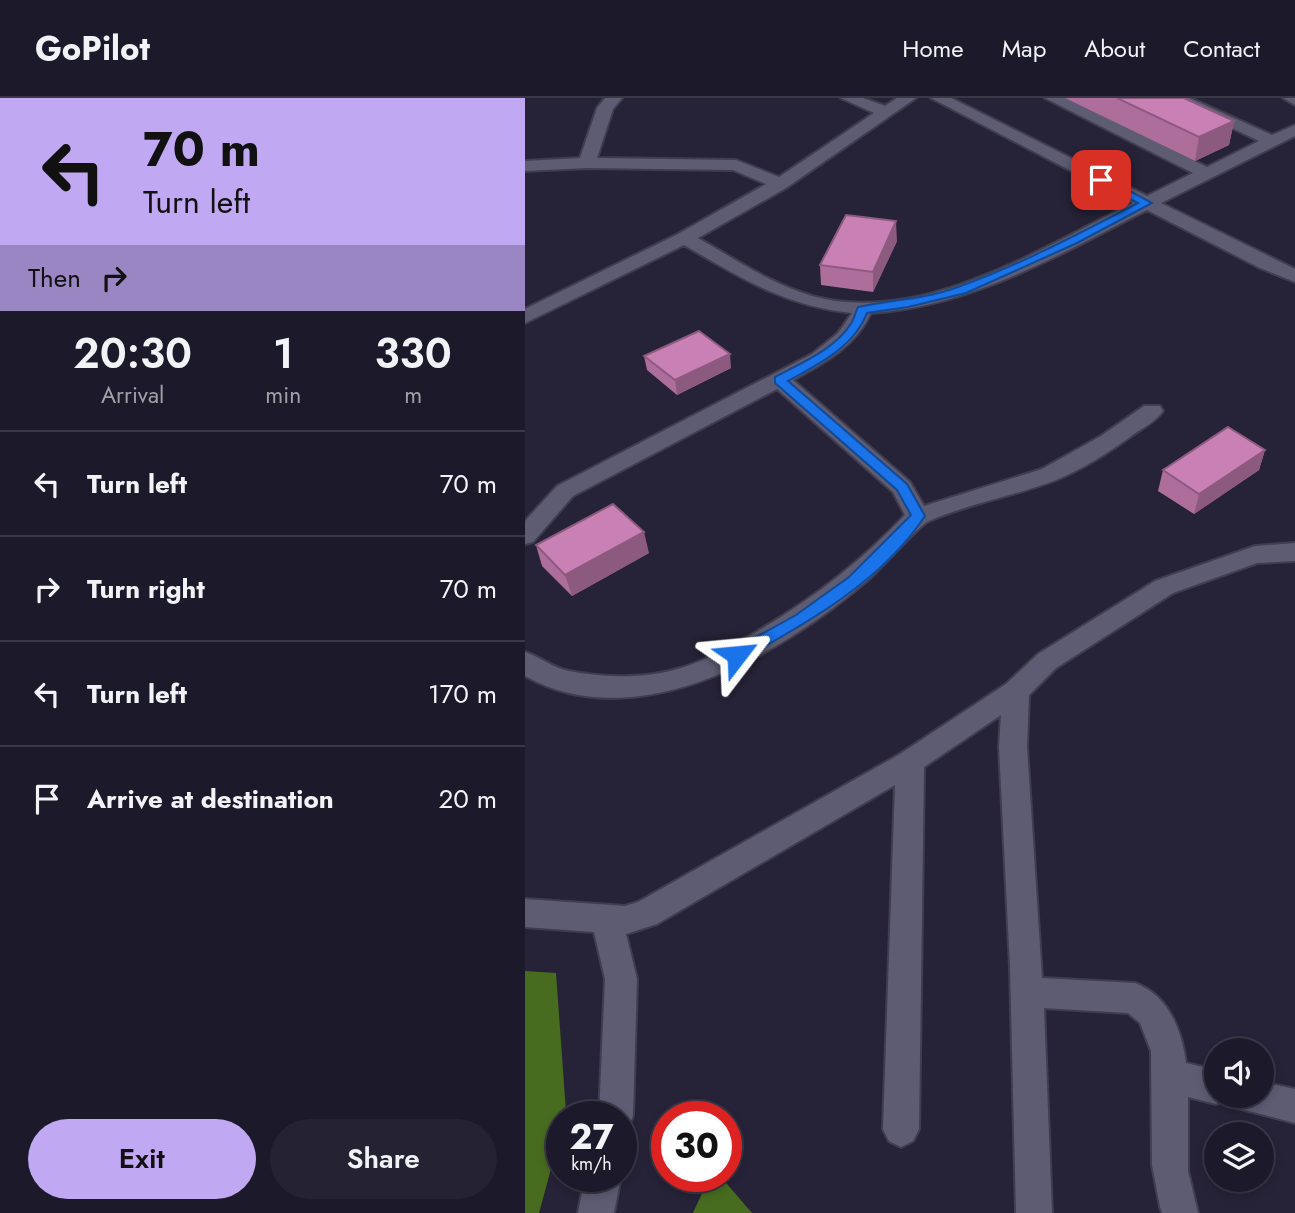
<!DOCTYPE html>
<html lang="en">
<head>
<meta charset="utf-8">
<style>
  :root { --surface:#1c1a2a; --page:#252332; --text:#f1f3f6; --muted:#a0a1a8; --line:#3a3847; --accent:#c0a8f3 }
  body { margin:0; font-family:Jost,sans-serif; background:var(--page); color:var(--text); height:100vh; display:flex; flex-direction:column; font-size:26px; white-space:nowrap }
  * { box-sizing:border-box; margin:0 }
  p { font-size:23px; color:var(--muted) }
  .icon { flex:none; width:38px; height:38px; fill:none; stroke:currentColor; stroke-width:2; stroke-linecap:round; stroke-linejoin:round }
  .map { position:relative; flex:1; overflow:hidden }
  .details { display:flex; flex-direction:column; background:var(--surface); width:525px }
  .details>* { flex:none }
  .guide { background:#c0a8f3; color:#111; overflow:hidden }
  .fabs { position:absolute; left:679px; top:940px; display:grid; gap:14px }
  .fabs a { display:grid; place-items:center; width:70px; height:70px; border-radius:50%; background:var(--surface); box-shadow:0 4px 10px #0003,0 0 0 2px var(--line); font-size:35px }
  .speed { position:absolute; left:21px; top:1003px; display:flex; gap:14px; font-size:35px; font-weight:700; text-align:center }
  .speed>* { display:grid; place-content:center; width:91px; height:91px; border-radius:50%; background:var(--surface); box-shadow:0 4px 10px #0003,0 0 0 2px var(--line); line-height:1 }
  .speed small { font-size:18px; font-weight:400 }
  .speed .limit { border:10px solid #d22; background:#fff; color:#111 }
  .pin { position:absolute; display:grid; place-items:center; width:60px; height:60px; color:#fff; margin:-30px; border-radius:14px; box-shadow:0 4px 10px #0006 }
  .me { position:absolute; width:77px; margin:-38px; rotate:61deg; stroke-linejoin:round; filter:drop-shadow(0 0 5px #0008) }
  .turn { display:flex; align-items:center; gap:24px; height:147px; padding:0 28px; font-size:32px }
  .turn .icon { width:91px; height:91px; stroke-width:2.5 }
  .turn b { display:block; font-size:49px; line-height:60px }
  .then { display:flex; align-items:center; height:66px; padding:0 28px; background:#0003; gap:14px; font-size:26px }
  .eta { display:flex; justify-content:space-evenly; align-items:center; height:119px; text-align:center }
  .eta b { font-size:42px; font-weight:600; line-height:49px }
  .button { display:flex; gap:14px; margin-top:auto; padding:14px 28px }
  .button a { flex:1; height:80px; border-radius:42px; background:var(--accent); color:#111; font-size:28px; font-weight:600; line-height:80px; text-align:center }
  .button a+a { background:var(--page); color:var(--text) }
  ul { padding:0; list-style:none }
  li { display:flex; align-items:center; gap:21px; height:105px; padding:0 28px; border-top:2px solid var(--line) }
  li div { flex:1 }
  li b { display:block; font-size:26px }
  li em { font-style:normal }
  header { display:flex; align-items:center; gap:42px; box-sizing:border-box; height:98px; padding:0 35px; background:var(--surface); border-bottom:2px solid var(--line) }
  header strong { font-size:33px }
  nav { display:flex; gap:38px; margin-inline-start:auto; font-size:24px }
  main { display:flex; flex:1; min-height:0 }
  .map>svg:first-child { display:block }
  .forest { fill:#486c1f }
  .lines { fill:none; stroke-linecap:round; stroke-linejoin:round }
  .minor-casing { stroke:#403d4e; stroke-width:4 }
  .minor { fill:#5e5c73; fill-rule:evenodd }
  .wall { fill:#ad6e9c }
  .shaded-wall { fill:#8d5a7f }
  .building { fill:#c980b5; stroke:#8d5a7f; stroke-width:2 }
  .route { fill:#1a73e8; stroke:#114b97; stroke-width:2 }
</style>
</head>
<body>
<header>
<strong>GoPilot</strong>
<nav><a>Home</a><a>Map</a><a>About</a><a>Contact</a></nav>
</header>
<main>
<section class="details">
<div class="guide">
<div class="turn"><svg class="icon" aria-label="left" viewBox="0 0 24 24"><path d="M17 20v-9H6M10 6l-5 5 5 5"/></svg><div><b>70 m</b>Turn left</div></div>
<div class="then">Then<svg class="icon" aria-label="right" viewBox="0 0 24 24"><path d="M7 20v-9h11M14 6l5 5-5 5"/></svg></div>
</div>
<div class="eta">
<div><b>20:30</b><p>Arrival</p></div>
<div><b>1</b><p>min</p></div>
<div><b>330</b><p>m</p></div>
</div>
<ul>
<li><svg class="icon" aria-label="left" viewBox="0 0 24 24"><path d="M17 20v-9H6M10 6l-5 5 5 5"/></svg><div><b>Turn left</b></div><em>70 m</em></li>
<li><svg class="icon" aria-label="right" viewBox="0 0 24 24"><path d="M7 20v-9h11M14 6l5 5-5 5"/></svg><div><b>Turn right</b></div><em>70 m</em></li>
<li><svg class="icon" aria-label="left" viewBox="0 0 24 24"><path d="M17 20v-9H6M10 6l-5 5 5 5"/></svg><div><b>Turn left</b></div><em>170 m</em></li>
<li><svg class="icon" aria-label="arrive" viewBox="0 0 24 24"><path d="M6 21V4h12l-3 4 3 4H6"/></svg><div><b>Arrive at destination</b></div><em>20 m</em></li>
</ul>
<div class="button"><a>Exit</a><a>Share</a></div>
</section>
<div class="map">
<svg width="770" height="1115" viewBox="0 0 770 1115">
  <rect width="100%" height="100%" fill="#262338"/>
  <!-- forest -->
  <path class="forest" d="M0,873L31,875L41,1014L40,1018H37V1031L14,1115H0Z
    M185,1078H195L227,1115H168Z"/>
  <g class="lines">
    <defs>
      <path id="minor" d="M80,0H97L88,11L72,60L211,62L254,79L349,15L316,0H338L360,8L372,0H391L261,90L173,140C210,161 246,186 287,198C396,228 514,151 608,105L406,0H426L622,98L668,75L520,0H541L682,69L734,43L644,0H665L747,37L770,27V38L636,105L770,171V184L735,170L622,112C533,157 448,208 346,215C330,249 299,265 268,282L385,384L399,408L517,371L576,338L619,308H635L638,313C631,324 615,331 605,339C583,355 556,372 531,382C490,398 445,405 404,423C393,428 357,470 343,482C258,555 113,641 0,578V554C16,559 27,570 44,573C79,580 121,581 156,570C180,563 202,550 224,538C282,505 334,466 380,417L368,394L252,291L48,398L8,444L0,446V423L32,388L287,256L313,235L327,215C260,208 216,180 159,147L0,225V211L153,136L241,86L208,72L62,70L0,73V63L55,60L72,10Z
        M758,0H770V7Z
        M770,445V463L732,465L648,495L531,570L504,597L502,649L517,880L610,885C643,897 657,932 661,965L691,972V998H705L703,1001L691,1006L663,999V1073L673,1115H637L635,1109L627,1067L626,953L615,925L603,915L519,910L527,1115H491L485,869L474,649L476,617L399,669L394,1031L388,1043L376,1049L364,1043L358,1031L370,687L132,826L101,836L112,881L108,1018L103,1030L96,1033V1018H74L80,881L69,834L0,829V801L100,808L113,804L375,656L481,586L513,556L630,483L730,448Z
        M737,984L770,991V1025L712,1010L707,998H737Z
        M60,1078H96L89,1115H53Z"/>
    </defs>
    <!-- minor casing -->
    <use href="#minor" class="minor-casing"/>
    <!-- minor -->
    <use href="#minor" class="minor"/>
  </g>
  <!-- wall -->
  <path class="wall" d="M540,0H659L709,23L704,47L670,63Z
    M372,143L348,194L296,187L295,167Z
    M119,258L206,270L152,297L122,272Z
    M740,352L734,372L669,416L633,393L638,372Z
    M11,447L124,455L47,498L17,468Z"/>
  <!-- shaded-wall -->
  <path class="shaded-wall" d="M709,23L704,47L670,63L674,39Z
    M371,123L372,143L348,194V174Z
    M205,256L206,270L152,297L150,282Z
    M740,352L734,372L669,416L674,396Z
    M119,434L124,455L47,498L40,477Z"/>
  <!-- building -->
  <path class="building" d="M592,0H659L709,23L674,39Z
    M321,117L371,123L348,174L295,167Z
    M174,233L205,256L150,282L119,258Z
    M703,329L740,352L674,396L638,372Z
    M88,406L119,434L40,477L11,447Z"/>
  <!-- route -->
  <path class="route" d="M572,79H579L627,105L552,145L441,195L383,209L342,215C329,249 294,266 263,283L382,386L400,418C357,483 284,524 217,561H206L204,557L206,553L271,517L324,479L386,417L372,392L250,285V279C276,265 311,251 327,224C329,220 331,214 333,209C366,202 401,201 433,189C495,167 555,135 613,105L572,84Z"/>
</svg>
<div class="fabs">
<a><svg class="icon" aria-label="sound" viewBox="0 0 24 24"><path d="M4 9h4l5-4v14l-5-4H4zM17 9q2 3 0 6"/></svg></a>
<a><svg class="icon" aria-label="layers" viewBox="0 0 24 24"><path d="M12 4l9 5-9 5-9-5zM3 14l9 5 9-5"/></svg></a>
</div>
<div class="speed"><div>27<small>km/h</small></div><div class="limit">30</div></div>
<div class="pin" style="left:576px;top:82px;background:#d93025"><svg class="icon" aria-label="arrive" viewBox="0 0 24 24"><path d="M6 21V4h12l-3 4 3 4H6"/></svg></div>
<svg class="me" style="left:212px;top:557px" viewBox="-20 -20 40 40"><path d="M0-17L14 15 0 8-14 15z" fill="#1a73e8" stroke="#fff" stroke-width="4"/></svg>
</div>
</main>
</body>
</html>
